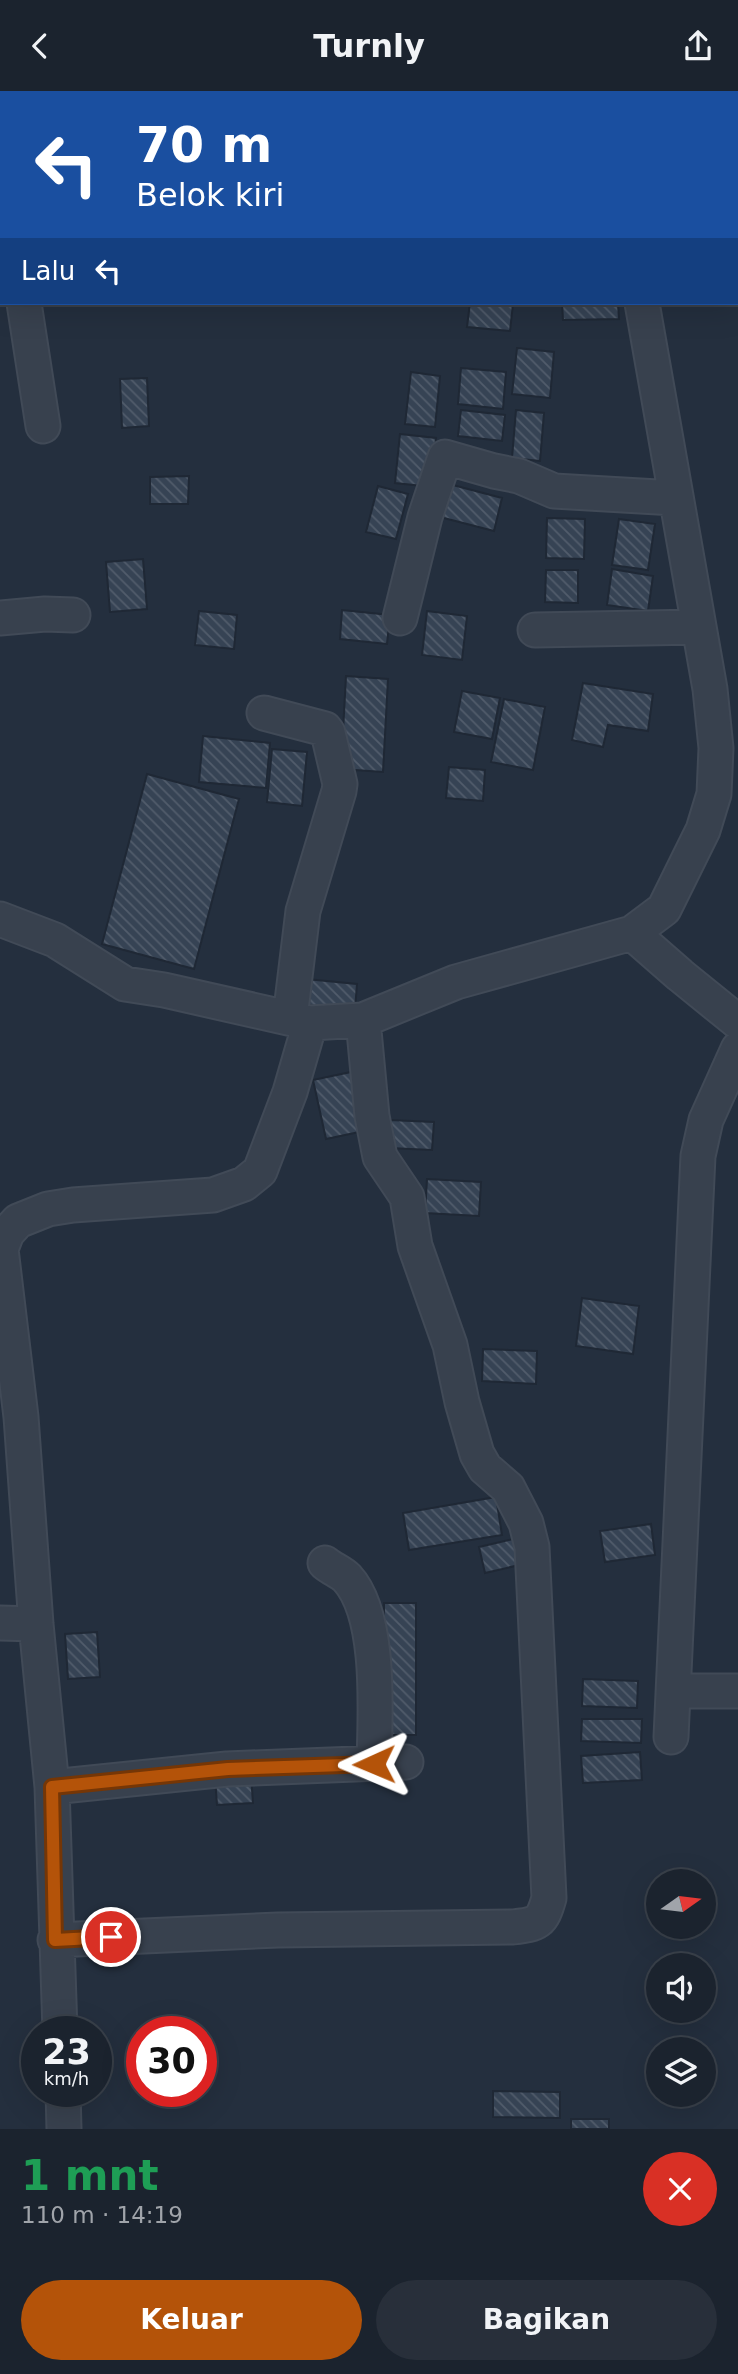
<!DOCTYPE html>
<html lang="id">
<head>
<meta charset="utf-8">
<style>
  :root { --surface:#1b232e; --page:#282f3a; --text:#f1f3f6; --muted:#a0a4aa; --line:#39404a; --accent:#b45309 }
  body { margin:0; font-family:"DejaVu Sans",sans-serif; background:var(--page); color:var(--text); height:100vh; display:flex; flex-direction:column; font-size:26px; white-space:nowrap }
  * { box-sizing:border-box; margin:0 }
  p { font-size:23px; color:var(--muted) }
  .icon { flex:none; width:38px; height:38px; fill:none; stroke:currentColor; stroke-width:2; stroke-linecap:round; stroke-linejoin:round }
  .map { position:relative; height:2038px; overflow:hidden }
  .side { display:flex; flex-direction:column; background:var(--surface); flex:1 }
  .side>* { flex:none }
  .hud { position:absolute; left:0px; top:0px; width:738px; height:214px; box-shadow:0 7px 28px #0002,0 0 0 2px var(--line); background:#1a4fa0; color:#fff; overflow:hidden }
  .needle { width:46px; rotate:76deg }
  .buttons { position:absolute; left:646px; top:1778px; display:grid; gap:14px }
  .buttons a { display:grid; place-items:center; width:70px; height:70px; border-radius:50%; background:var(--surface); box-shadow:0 7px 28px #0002,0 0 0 2px var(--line); font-size:35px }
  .speed { position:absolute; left:21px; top:1925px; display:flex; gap:14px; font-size:35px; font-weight:700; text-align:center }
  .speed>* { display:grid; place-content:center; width:91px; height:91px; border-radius:50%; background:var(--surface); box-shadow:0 7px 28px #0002,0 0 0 2px var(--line); line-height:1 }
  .speed small { font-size:18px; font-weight:400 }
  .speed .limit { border:10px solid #d22; background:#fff; color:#111 }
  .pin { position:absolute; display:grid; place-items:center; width:60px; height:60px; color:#fff; margin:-30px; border:4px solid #fff; border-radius:50%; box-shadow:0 2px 7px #0007 }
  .me { position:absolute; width:77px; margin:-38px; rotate:269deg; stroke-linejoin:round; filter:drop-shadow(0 0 5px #0008) }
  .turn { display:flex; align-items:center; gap:24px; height:147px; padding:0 21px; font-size:32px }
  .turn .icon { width:91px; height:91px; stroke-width:2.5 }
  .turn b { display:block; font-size:49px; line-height:60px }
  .then { display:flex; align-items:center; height:66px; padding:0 21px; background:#0003; gap:14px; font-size:26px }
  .round { display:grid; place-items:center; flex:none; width:74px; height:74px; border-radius:37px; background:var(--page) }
  .summary { display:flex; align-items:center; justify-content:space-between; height:119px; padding:0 21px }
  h1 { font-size:42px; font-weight:700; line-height:52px; color:#1e9e55 }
  .cta { display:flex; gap:14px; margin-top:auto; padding:14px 21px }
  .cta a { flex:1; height:80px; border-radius:42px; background:var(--accent); color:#fff; font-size:28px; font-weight:700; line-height:80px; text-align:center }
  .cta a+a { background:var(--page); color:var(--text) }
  header { display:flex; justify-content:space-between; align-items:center; height:91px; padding:0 21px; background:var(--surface); font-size:32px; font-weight:700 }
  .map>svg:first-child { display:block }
  .building { fill:url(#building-back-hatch); stroke:#1f2835; stroke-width:2 }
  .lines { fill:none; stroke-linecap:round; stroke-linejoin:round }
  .minor-casing { stroke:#414a57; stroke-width:37 }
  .minor { stroke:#38414e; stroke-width:33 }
  .route-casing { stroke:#753606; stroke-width:18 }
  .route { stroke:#b45309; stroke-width:12 }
</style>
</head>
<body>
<header><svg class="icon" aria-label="back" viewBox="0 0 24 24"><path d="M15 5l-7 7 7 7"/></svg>Turnly<svg class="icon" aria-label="share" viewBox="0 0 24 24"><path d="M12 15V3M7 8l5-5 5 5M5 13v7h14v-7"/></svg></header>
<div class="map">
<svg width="738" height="2038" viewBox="0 0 738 2038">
  <defs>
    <pattern id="building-back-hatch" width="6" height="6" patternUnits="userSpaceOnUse" patternTransform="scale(1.75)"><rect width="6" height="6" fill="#364354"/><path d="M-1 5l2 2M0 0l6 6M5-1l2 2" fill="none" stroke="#515c6b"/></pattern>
  </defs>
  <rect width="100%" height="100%" fill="#242f3e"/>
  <!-- building -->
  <path class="building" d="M470,212L513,213L510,240L467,236Z
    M562,212H618L619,228L563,229Z
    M517,257L554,261L550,307L512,303Z
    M461,277L506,281L503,318L458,313Z
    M411,281L440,285L435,336L405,333Z
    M147,287L149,335L122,337L120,288Z
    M461,319L505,324L502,350L458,345Z
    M516,319L544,322L540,370L512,367Z
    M400,343L436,347L432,396L395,392Z
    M189,385L188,413H150V386Z
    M449,393L502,407L494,440L440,426Z
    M378,395L408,403L396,448L366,441Z
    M547,427L585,428L584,468L546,467Z
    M619,428L655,433L648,479L612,474Z
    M143,468L147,518L110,521L106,471Z
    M612,478L653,485L648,520L607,514Z
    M546,479H578V512L545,511Z
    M342,519L390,524L387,553L340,548Z
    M199,520L237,524L234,558L195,554Z
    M427,520L467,525L462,569L422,564Z
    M346,585L388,588L383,681L341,678Z
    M583,592L653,603L648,640L608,634L603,656L572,649Z
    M462,600L500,607L492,648L454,641Z
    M504,608L545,616L533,679L491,671Z
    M203,645L270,652L266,697L199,691Z
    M272,658L307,661L302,715L267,711Z
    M449,676L485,679L483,710L446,707Z
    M147,683L239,708L194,878L102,853Z
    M306,888L357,893L355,919L304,914Z
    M351,981L364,1040L326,1048L313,989Z
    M390,1029L434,1031L432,1059L389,1057Z
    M427,1088L481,1091L479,1125L425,1122Z
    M582,1207L639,1215L633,1263L576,1255Z
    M483,1258L537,1260L536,1293L482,1290Z
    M496,1406L502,1444L409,1459L403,1422Z
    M651,1433L655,1464L605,1471L600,1440Z
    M522,1446L528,1472L485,1482L479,1456Z
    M384,1512H416V1644H384Z
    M97,1541L100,1586L68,1588L65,1543Z
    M583,1588L638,1590L637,1617L582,1615Z
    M582,1628H642L641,1652L581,1650Z
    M640,1661L642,1689L583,1692L581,1665Z
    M251,1684L253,1712L217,1714L215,1686Z
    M493,2000L560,2001V2027L493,2026Z
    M571,2028H609V2038H571Z"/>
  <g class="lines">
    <defs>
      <path id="minor" d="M137,0V2
        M631,2L632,0
        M0,193L2,192
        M24,212L43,335
        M0,527L45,523L73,524
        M400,527L425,426L445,366L494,380L519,385L554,400L675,407
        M535,539L699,536
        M264,622L325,638L328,642L340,693L339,700L303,820L290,927
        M0,828L55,849L125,893L164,899L310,932L363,929L456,891L632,842L664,818L703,739L714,703L716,657L710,598L642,212
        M632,842L680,884L738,931
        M325,1472C332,1478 341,1481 347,1487C382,1525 375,1624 374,1673
        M0,1532L36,1533
        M675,1600H738
        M671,1646L698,1065L706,1029L738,958
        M52,1696L227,1678L406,1671
        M55,1849L278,1839L513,1836C538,1833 542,1832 549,1807L532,1456L526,1432L508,1397L485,1377L477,1363L462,1311L450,1254L415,1155L407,1106L380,1066L372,1025L363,929
        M60,1941L52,1696L36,1533L21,1326L1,1158L7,1142L18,1130L48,1118L73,1114L213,1104L244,1093L260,1080L290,1001L310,932
        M63,2000L64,2038"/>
    </defs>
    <!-- minor casing -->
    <use href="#minor" class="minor-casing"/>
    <!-- minor -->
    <use href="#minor" class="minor"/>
  </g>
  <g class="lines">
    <defs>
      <path id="route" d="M111,1846L55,1849L52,1696L228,1678L374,1673"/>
    </defs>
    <!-- route casing -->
    <use href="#route" class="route-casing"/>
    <!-- route -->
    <use href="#route" class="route"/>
  </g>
</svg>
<div class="buttons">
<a><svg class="needle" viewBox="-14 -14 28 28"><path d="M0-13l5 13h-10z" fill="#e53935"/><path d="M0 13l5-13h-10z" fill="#a0a4aa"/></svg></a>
<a><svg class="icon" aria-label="sound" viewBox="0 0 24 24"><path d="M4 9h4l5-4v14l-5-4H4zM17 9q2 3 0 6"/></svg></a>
<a><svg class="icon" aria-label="layers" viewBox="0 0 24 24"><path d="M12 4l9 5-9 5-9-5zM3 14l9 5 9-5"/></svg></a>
</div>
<div class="speed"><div>23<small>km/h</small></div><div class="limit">30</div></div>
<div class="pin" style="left:111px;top:1846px;background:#d93025"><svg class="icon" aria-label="arrive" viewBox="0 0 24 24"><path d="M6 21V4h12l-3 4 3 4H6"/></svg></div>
<svg class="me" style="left:374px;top:1673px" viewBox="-20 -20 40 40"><path d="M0-17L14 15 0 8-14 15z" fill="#b45309" stroke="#fff" stroke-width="4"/></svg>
<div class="hud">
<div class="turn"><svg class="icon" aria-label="left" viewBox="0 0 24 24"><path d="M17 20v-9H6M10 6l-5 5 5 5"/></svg><div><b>70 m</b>Belok kiri</div></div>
<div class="then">Lalu<svg class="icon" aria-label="left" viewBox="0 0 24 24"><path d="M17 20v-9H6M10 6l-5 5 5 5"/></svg></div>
</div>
</div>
<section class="side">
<div class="summary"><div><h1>1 mnt</h1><p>110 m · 14:19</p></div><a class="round" style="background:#d93025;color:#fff"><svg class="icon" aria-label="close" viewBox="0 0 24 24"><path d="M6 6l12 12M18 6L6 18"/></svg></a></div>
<div class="cta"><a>Keluar</a><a>Bagikan</a></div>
</section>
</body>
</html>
